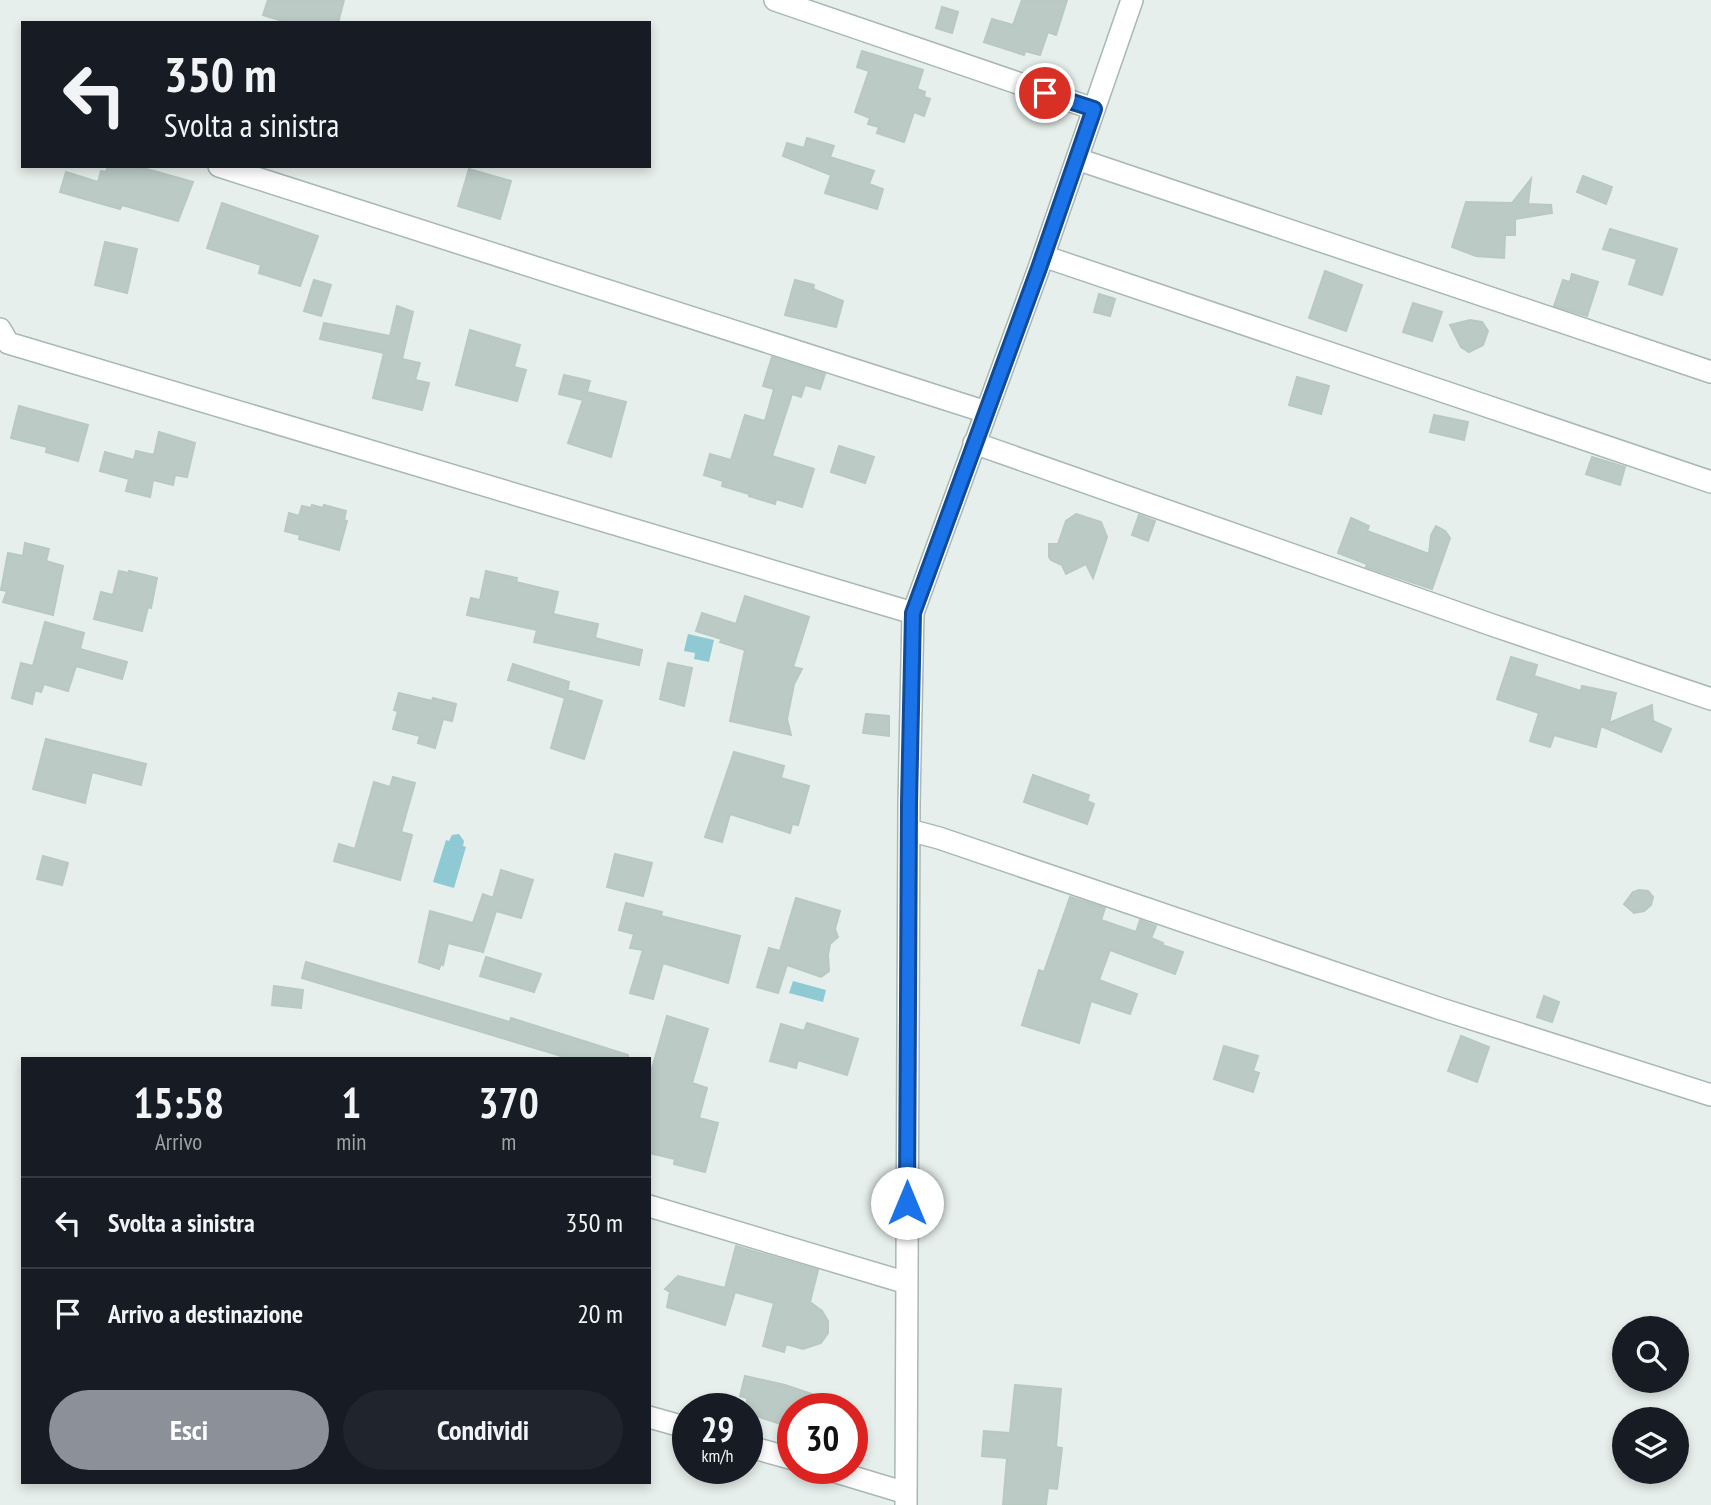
<!DOCTYPE html>
<html lang="it">
<head>
<meta charset="utf-8">
<style>
  :root { --surface:#171b24; --page:#20242c; --text:#f1f3f6; --muted:#9ea1a6; --line:#363941; --accent:#8c9099 }
  body { margin:0; font-family:"PT Sans Narrow",sans-serif; background:var(--page); color:var(--text); height:100vh; display:flex; flex-direction:column; font-size:26px; white-space:nowrap }
  * { box-sizing:border-box; margin:0 }
  p { font-size:23px; color:var(--muted) }
  .icon { flex:none; width:38px; height:38px; fill:none; stroke:currentColor; stroke-width:2; stroke-linecap:round; stroke-linejoin:round }
  .map { position:relative; flex:1; overflow:hidden }
  .drawer { position:absolute; left:21px; top:1057px; width:630px; height:427px; display:flex; flex-direction:column; background:var(--surface); border-radius:0px; box-shadow:0 4px 10px #0003 }
  .drawer>* { flex:none }
  .guide { position:absolute; left:21px; top:21px; width:630px; height:147px; border-radius:0px; box-shadow:0 4px 10px #0003; background:#171b24; color:var(--text); overflow:hidden }
  .controls { position:absolute; left:1612px; top:1316px; display:grid; gap:14px }
  .controls a { display:grid; place-items:center; width:77px; height:77px; border-radius:50%; background:var(--surface); box-shadow:0 4px 10px #0003; font-size:35px }
  .speed { position:absolute; left:672px; top:1393px; display:flex; gap:14px; font-size:35px; font-weight:700; text-align:center }
  .speed>* { display:grid; place-content:center; width:91px; height:91px; border-radius:50%; background:var(--surface); box-shadow:0 4px 10px #0003; line-height:1 }
  .speed small { font-size:18px; font-weight:400 }
  .speed .limit { border:10px solid #d22; background:#fff; color:#111 }
  .pin { position:absolute; display:grid; place-items:center; width:60px; height:60px; color:#fff; margin:-30px; border:4px solid #fff; border-radius:50%; box-shadow:0 2px 7px #0007 }
  .me { position:absolute; width:77px; margin:-38px; rotate:0deg; stroke-linejoin:round; filter:drop-shadow(0 0 5px #0008) }
  .turn { display:flex; align-items:center; gap:24px; height:147px; padding:0 28px; font-size:32px }
  .turn .icon { width:91px; height:91px; stroke-width:2.5 }
  .turn b { display:block; font-size:49px; line-height:60px }
  .eta { display:flex; justify-content:space-evenly; align-items:center; height:119px; text-align:center }
  .eta b { font-size:42px; font-weight:700; line-height:49px }
  .primary-button { display:flex; gap:14px; margin-top:auto; padding:14px 28px }
  .primary-button a { flex:1; height:80px; border-radius:42px; background:var(--accent); color:#fff; font-size:28px; font-weight:700; line-height:80px; text-align:center }
  .primary-button a+a { background:var(--page); color:var(--text) }
  ul { padding:0; list-style:none }
  li { display:flex; align-items:center; gap:21px; height:91px; padding:0 28px; border-top:2px solid var(--line) }
  li div { flex:1 }
  li b { display:block; font-size:26px }
  li em { font-style:normal }
  .map>svg:first-child { display:block }
  .water { fill:#8ec9d4 }
  .building { fill:#bbcac4; stroke:#b8c9c2; stroke-width:2 }
  .lines { fill:none; stroke-linecap:round; stroke-linejoin:round }
  .street-casing { stroke:#a8b8b2; stroke-width:24 }
  .street { stroke:#fff; stroke-width:21 }
  .route-casing { stroke:#114b97; stroke-width:18 }
  .route { stroke:#1a73e8; stroke-width:12 }
</style>
</head>
<body>
<div class="map">
<svg width="1711" height="1505" viewBox="0 0 1711 1505">
  <rect width="100%" height="100%" fill="#e6efeb"/>
  <!-- water -->
  <path class="water" d="M688,634L714,640L709,662L694,659L695,653L684,651Z
    M459,834L464,841L463,846L466,847L454,888L433,882L446,840L449,841L452,835Z
    M793,981L826,990L823,1002L789,993Z"/>
  <!-- building -->
  <path class="building" d="M268,0H344L338,23H289L263,15Z
    M1022,0H1067L1056,35L1048,32L1040,55L1025,51L1024,55L984,42L992,19L1013,25Z
    M942,7L958,12L952,33L936,28Z
    M862,51L923,70L917,89L925,92L924,97L930,99L924,116L914,112L904,142L877,133L879,127L868,124L870,118L855,112L869,71L857,67Z
    M807,138L834,146L830,157L874,171L869,184L883,189L877,209L825,193L831,175L783,156L787,143L804,148Z
    M108,166H136L193,182L178,221L122,205L120,209L60,192L66,172L98,182L101,171L106,172Z
    M469,169L511,181L500,219L458,206Z
    M1583,176L1612,187L1606,204L1577,192Z
    M1531,179L1528,204L1551,205L1552,213L1515,219V235H1505L1504,258L1476,256L1452,247L1466,202L1512,203Z
    M222,203L318,236L300,286L259,273L261,265L207,248Z
    M1610,229L1677,249L1662,295L1629,284L1637,259L1603,249Z
    M105,242L137,249L127,293L95,285Z
    M1325,271L1362,285L1346,331L1309,318Z
    M1572,274L1598,282L1587,316L1554,306L1563,280L1570,282Z
    M314,280L331,285L321,316L304,311Z
    M795,280L814,285L813,289L843,301L836,327L785,315Z
    M1099,294L1115,299L1110,316L1094,312Z
    M1413,303L1442,312L1432,341L1403,332Z
    M397,306L413,312L402,359L420,363L415,380L429,383L422,410L373,398L384,353L320,339L324,323L390,336Z
    M1470,320L1482,322L1488,331L1483,345L1469,352L1461,347L1450,325Z
    M470,330L520,345L514,367L526,370L517,401L456,385Z
    M772,357L825,374L820,389L805,385L801,397L792,394L772,456L814,469L802,507L776,499L775,504L749,496V494L722,486L723,481L704,475L710,454L731,460L745,415L765,421L774,389L763,386Z
    M564,375L590,381L587,392L626,402L611,457L568,443L583,400L559,394Z
    M1297,377L1329,386L1321,414L1289,405Z
    M19,406L88,425L78,461L46,452L47,447L11,438Z
    M1434,415L1468,422L1464,440L1430,432Z
    M159,432L195,443L187,477L175,475L173,485L153,480L150,497L126,491L129,479L100,471L105,452L134,460L136,451L154,455Z
    M839,446L874,457L865,483L831,472Z
    M1592,457L1625,467L1620,485L1586,474Z
    M312,505L323,508L324,505L346,511L344,520L347,521L339,550L299,539L300,535L285,531L289,513L299,516L302,506L311,508Z
    M1076,514L1101,522L1107,537L1093,578L1086,564L1066,574L1062,565L1051,560L1049,557V544H1058L1066,521Z
    M1139,515L1155,521L1148,541L1132,535Z
    M1351,518L1369,526L1367,531L1429,554L1431,535L1436,526L1445,531L1450,538L1432,589L1366,567L1367,564L1338,553Z
    M25,543L49,549L46,561L63,566L53,615L3,602L7,591L1,590L8,553L23,556Z
    M119,571L129,573V571L157,578L151,608L148,607L142,631L94,619L101,592L113,595Z
    M486,571L517,578L516,582L558,592L553,614L598,624L595,638L642,650L639,665L534,642L537,630L467,615L471,598L480,600Z
    M745,596L809,617L793,667L802,669L794,684L787,719L791,735L730,721L745,650L720,642L722,639L696,631L702,613L736,624Z
    M45,622L84,633L80,649L127,662L122,679L76,666L68,691L44,684L41,692L35,690L32,704L12,698L21,663L33,666Z
    M1511,657L1537,665L1534,676L1581,691L1582,686L1616,693L1609,723L1652,705L1653,721L1671,729L1661,752L1601,726L1596,747L1554,735L1550,747L1530,741L1539,713L1497,699Z
    M668,663L692,668L684,706L660,699Z
    M513,664L569,682L567,693L568,690L602,701L584,759L551,748L565,698L508,680Z
    M399,693L432,701L433,698L456,704L452,721L443,719L435,748L418,743L420,736L393,729L398,711L394,710Z
    M866,714L889,716V736L863,733Z
    M46,739L146,764L141,785L92,772L85,803L33,789Z
    M734,752L784,766L781,778L809,786L798,825L792,824L790,833L730,814L722,842L705,837Z
    M1033,775L1089,795L1087,801L1094,804L1087,824L1024,802Z
    M393,777L415,783L401,832L412,835L400,880L334,861L339,844L355,849L374,782L390,787Z
    M615,854L652,863L643,896L607,887Z
    M43,856L68,863L62,885L37,879Z
    M501,870L533,880L521,918L496,911L483,952L448,943L443,965L441,964L439,969L419,962L430,911L473,923L483,894L493,898Z
    M1639,890L1648,891L1653,897L1651,905L1644,911L1634,913L1624,904L1633,892Z
    M1070,897L1105,908L1101,920L1136,932L1140,920L1156,926L1151,938L1163,943L1162,945L1183,952L1175,974L1110,950L1099,980L1137,994L1130,1014L1091,1001L1079,1043L1022,1025L1039,970L1044,972Z
    M796,898L840,911L835,929L838,937L830,944L828,955L829,971L821,977L787,965L778,993L757,987L769,948L780,951Z
    M626,903L662,912L661,916L740,936L728,983L663,963L653,999L630,993L643,950L630,948L634,934L619,930Z
    M486,957L541,974L534,992L480,976Z
    M306,962L510,1022L511,1018L628,1055V1059H571L492,1035L302,978Z
    M274,986L303,990L301,1008L272,1005Z
    M1544,996L1559,1002L1552,1022L1537,1017Z
    M667,1016L708,1029L692,1083L707,1088L699,1118L718,1123L705,1172L674,1164L675,1159L649,1153V1079Z
    M807,1023L858,1039L847,1075L798,1060L796,1068L770,1061L781,1024L804,1031Z
    M1461,1036L1489,1047L1477,1082L1448,1071Z
    M1224,1046L1258,1056L1253,1071L1259,1073L1253,1092L1214,1079Z
    M736,1246L818,1270L810,1302L822,1311L828,1321V1333L821,1343L803,1349L786,1344L784,1352L763,1346L774,1303L735,1292L725,1325L667,1307L670,1292L665,1289L678,1276L725,1288Z
    M745,1376L785,1385L847,1406L846,1409H793V1428L747,1413V1398L740,1396Z
    M1015,1385L1061,1389L1056,1447L1062,1448L1057,1489L1048,1488L1046,1505H1003L1007,1458L982,1456L984,1431L1010,1433Z"/>
  <g class="lines">
    <defs>
      <path id="street" d="M775,0L1094,109
        M1077,159L1711,372
        M219,166L986,412
        M1043,256L1711,482
        M0,329L8,343L913,613
        M974,443L1492,625L1711,699
        M909,830L939,838L1441,1009L1711,1095
        M649,1206L907,1283
        M649,1417L688,1428
        M747,1446L793,1459
        M823,1468L906,1493
        M906,1505L909,803L913,613L1039,268L1132,0"/>
    </defs>
    <!-- street casing -->
    <use href="#street" class="street-casing"/>
    <!-- street -->
    <use href="#street" class="street"/>
  </g>
  <g class="lines">
    <defs>
      <path id="route" d="M907,1203L909,803L913,613L1039,268L1094,109L1045,93"/>
    </defs>
    <!-- route casing -->
    <use href="#route" class="route-casing"/>
    <!-- route -->
    <use href="#route" class="route"/>
  </g>
</svg>
<div class="controls">
<a><svg class="icon" aria-label="search" viewBox="0 0 24 24"><circle cx="10" cy="10" r="6"/><path d="M15 15l6 6"/></svg></a>
<a><svg class="icon" aria-label="layers" viewBox="0 0 24 24"><path d="M12 4l9 5-9 5-9-5zM3 14l9 5 9-5"/></svg></a>
</div>
<div class="speed"><div>29<small>km/h</small></div><div class="limit">30</div></div>
<div class="pin" style="left:1045px;top:93px;background:#d93025"><svg class="icon" aria-label="arrive" viewBox="0 0 24 24"><path d="M6 21V4h12l-3 4 3 4H6"/></svg></div>
<svg class="me" style="left:907px;top:1203px" viewBox="-20 -20 40 40"><circle r="19" fill="#fff"/><path d="M0-13L10 11 0 6-10 11z" fill="#1a73e8"/></svg>
<div class="guide">
<div class="turn"><svg class="icon" aria-label="left" viewBox="0 0 24 24"><path d="M17 20v-9H6M10 6l-5 5 5 5"/></svg><div><b>350 m</b>Svolta a sinistra</div></div>
</div>
<section class="drawer">
<div class="eta">
<div><b>15:58</b><p>Arrivo</p></div>
<div><b>1</b><p>min</p></div>
<div><b>370</b><p>m</p></div>
</div>
<ul>
<li><svg class="icon" aria-label="left" viewBox="0 0 24 24"><path d="M17 20v-9H6M10 6l-5 5 5 5"/></svg><div><b>Svolta a sinistra</b></div><em>350 m</em></li>
<li><svg class="icon" aria-label="arrive" viewBox="0 0 24 24"><path d="M6 21V4h12l-3 4 3 4H6"/></svg><div><b>Arrivo a destinazione</b></div><em>20 m</em></li>
</ul>
<div class="primary-button"><a>Esci</a><a>Condividi</a></div>
</section>
</div>
</body>
</html>
